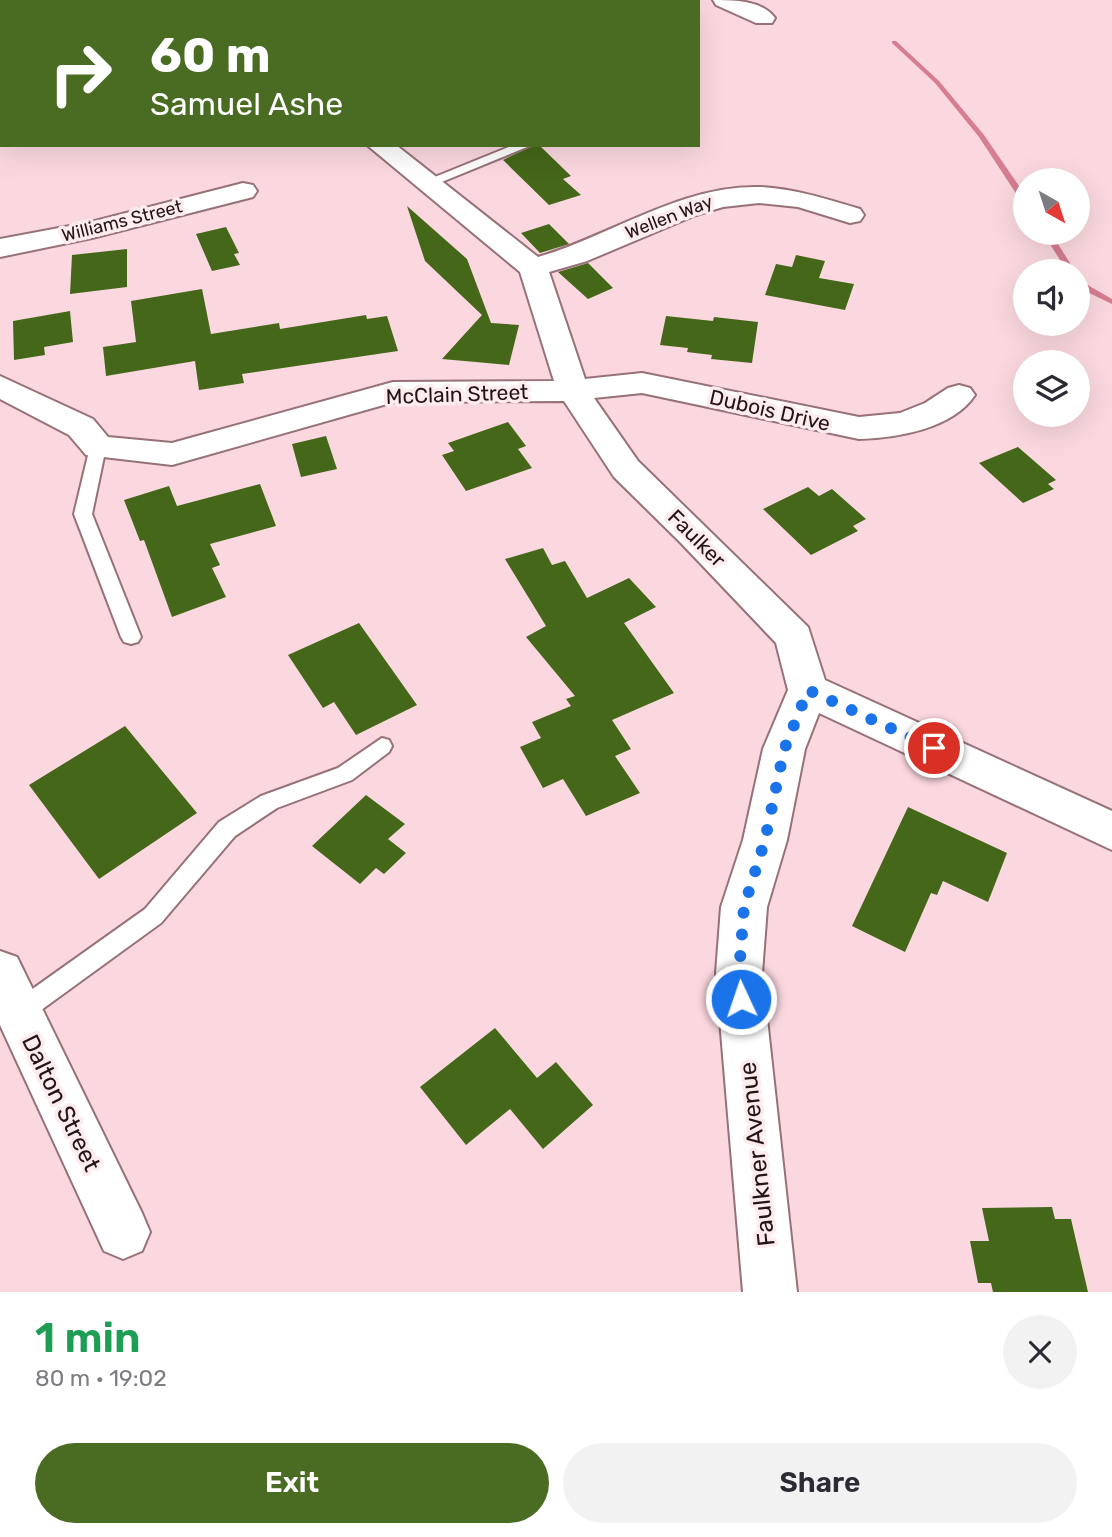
<!DOCTYPE html>
<html lang="en">
<head>
<meta charset="utf-8">
<style>
  :root { --surface:#fff; --page:#f2f2f3; --text:#2b2b33; --muted:#7c7c81; --accent:#4a6b22 }
  body { margin:0; font-family:Rubik,sans-serif; background:var(--page); color:var(--text); height:100vh; display:flex; flex-direction:column; font-size:26px; white-space:nowrap }
  * { box-sizing:border-box; margin:0 }
  p { font-size:23px; color:var(--muted) }
  .icon { flex:none; width:38px; height:38px; fill:none; stroke:currentColor; stroke-width:2; stroke-linecap:round; stroke-linejoin:round }
  .map { position:relative; height:1292px; overflow:hidden }
  .drawer { display:flex; flex-direction:column; background:var(--surface); flex:1 }
  .drawer>* { flex:none }
  .guide { position:absolute; left:0px; top:0px; width:700px; height:147px; box-shadow:0 7px 28px #0002; background:#4a6b22; color:#fff; overflow:hidden }
  .needle { width:46px; rotate:141deg }
  .controls { position:absolute; left:1013px; top:168px; display:grid; gap:14px }
  .controls a { display:grid; place-items:center; width:77px; height:77px; border-radius:50%; background:var(--surface); box-shadow:0 7px 28px #0002; font-size:35px }
  .pin { position:absolute; display:grid; place-items:center; width:60px; height:60px; color:#fff; margin:-30px; border:4px solid #fff; border-radius:50%; box-shadow:0 2px 7px #0007 }
  .me { position:absolute; width:77px; margin:-38px; rotate:357deg; stroke-linejoin:round; filter:drop-shadow(0 0 5px #0008) }
  .turn { display:flex; align-items:center; gap:24px; height:147px; padding:0 35px; font-size:32px }
  .turn .icon { width:91px; height:91px; stroke-width:2.5 }
  .turn b { display:block; font-size:49px; line-height:60px }
  .round { display:grid; place-items:center; flex:none; width:74px; height:74px; border-radius:37px; background:var(--page) }
  .summary { display:flex; align-items:center; justify-content:space-between; height:119px; padding:0 35px }
  h1 { font-size:42px; font-weight:600; line-height:52px; color:#1e9e55 }
  .primary-button { display:flex; gap:14px; margin-top:auto; padding:14px 35px }
  .primary-button a { flex:1; height:80px; border-radius:42px; background:var(--accent); color:#fff; font-size:28px; font-weight:600; line-height:80px; text-align:center }
  .primary-button a+a { background:var(--page); color:var(--text) }
  .map>svg:first-child { display:block }
  .lines { fill:none; stroke-linecap:round; stroke-linejoin:round }
  .stream { fill:#d67d91; fill-rule:evenodd }
  .building { fill:#456719 }
  .lane-casing { stroke:#977178; stroke-width:4 }
  .street-casing { stroke:#977178; stroke-width:4 }
  .lane { fill:#fff; fill-rule:evenodd }
  .street { fill:#fff; fill-rule:evenodd }
  .route { stroke:#1a73e8; stroke-width:12; stroke-dasharray:0 21.6 }
  .labels { text-anchor:middle; dominant-baseline:central; stroke-width:7; stroke-linejoin:round; paint-order:stroke }
  .far-street-label { font-size:18px; fill:#231417; stroke:#fdebee }
  .street-label { font-size:21px; fill:#231417; stroke:#fdebee }
  .near-street-label { font-size:24px; fill:#231417; stroke:#fdebee }
</style>
</head>
<body>
<div class="map">
<svg width="1112" height="1292" viewBox="0 0 1112 1292">
  <rect width="100%" height="100%" fill="#fbd8df"/>
  <g class="lines">
    <!-- stream -->
    <path class="stream" d="M892,41H896L939,81L984,135L1026,196V204H1023L979,137L935,83L892,43Z
      M1043,233H1051L1075,271H1067Z
      M1078,278L1091,287L1112,299V304L1085,291L1078,284Z"/>
  </g>
  <!-- building -->
  <path class="building" d="M534,145H539L571,176L563,179L581,195L549,205L503,160Z
    M407,206L467,259L491,323L519,325L509,365L442,359L482,315L425,261Z
    M549,224L569,244L540,253L521,233Z
    M226,227L239,253L234,254L240,265L212,271L196,234Z
    M127,249V287L70,294L72,255Z
    M796,255L825,261L819,278L854,284L845,310L765,295L776,264L792,267Z
    M588,263L613,288L588,299L558,272Z
    M202,289L211,334L279,323L280,329L366,315L367,319L387,316L398,351L242,374L244,383L199,390L195,361L106,376L103,347L136,342L131,301Z
    M70,311L73,342L44,347L45,355L14,360L13,321Z
    M666,316L713,321L714,317L758,322L752,363L711,359L712,355L687,352L688,348L660,345Z
    M508,422L526,446L518,449L532,468L466,491L442,455L454,451L448,443Z
    M326,436L337,469L301,477L292,444Z
    M1018,447L1056,480L1048,484L1054,489L1023,503L979,463Z
    M260,484L276,526L210,544L220,565L212,568L226,597L172,617L144,540L140,541L124,500L169,486L177,506Z
    M808,487L819,496L832,489L866,519L853,526L858,531L811,555L763,509Z
    M543,548L552,565L565,561L587,598L629,578L656,607L624,623L674,693L612,720L631,749L615,756L640,793L586,816L563,779L543,788L520,747L541,738L532,722L571,706L566,699L575,696L526,637L546,626L505,559Z
    M359,623L417,705L356,735L334,702L323,708L288,655Z
    M125,726L197,813L99,879L29,785Z
    M366,795L405,824L388,839L406,853L384,874L376,868L360,884L312,846Z
    M908,807L1007,853L988,902L943,881L937,895L931,893L905,952L852,926Z
    M495,1028L537,1078L556,1062L593,1105L543,1149L510,1109L466,1145L420,1087Z
    M1052,1207L1055,1219H1071L1088,1292H993L991,1283H978L970,1241H989L982,1208Z"/>
  <g class="lines">
    <defs>
      <path id="lane" d="M514,145H532L432,186L427,187L420,183Z
        M98,441L106,447L92,514L141,637L138,642L131,644L124,642L121,637L74,514L90,447Z
        M382,738L389,740L392,746L389,752L352,780L277,808L235,836L161,923L26,1021L18,1025L10,1021L6,1013L10,1005L145,909L219,822L261,796L338,768Z"/>
      <path id="street" d="M34,0H62L33,2Z
        M188,0H212L213,2H189Z
        M713,0C733,0 762,0 775,18L772,23H756L716,5Z
        M2,6V20L0,21V7Z
        M367,145H396L538,257C610,236 683,184 761,187C795,189 827,199 860,209L864,215L860,221L850,223L798,207L759,203L723,207L696,215L587,261L549,272L585,379L642,373L859,417L900,413L925,403L948,388L959,385L970,388L975,395C953,429 896,438 859,439L642,393L594,398L638,461L808,627L825,680L1112,811V850L819,713L805,749L787,840L767,907L762,973L797,1292H743L716,973L721,907L743,840L763,749L788,690L776,643L681,543L614,477L564,401L394,402L172,465L86,455L69,435L0,399V376L93,419L108,437L172,443L393,382L554,381L520,272Z
        M243,183L253,185L257,191L253,197L92,238L0,257V239L91,222Z
        M0,951L17,957L142,1213L150,1232L142,1251L123,1259L104,1251L0,1025Z"/>
    </defs>
    <!-- lane casing -->
    <use href="#lane" class="lane-casing"/>
    <!-- street casing -->
    <use href="#street" class="street-casing"/>
    <!-- lane -->
    <use href="#lane" class="lane"/>
    <!-- street -->
    <use href="#street" class="street"/>
  </g>
  <g class="lines">
    <!-- route -->
    <path class="route" d="M741,999L739,973L744,907L765,840L784,750L808,690L934,748"/>
  </g>
  <g class="labels">
    <!-- far-street labels -->
    <g class="far-street-label">
      <text transform="translate(669 217) rotate(-21)">Wellen Way</text>
      <text transform="translate(122 221) rotate(-14)">Williams Street</text>
    </g>
    <!-- street labels -->
    <g class="street-label">
      <text transform="translate(457 394) rotate(-2)">McClain Street</text>
      <text transform="translate(770 410) rotate(13)">Dubois Drive</text>
      <text transform="translate(697 538) rotate(45)">Faulker</text>
    </g>
    <!-- near-street labels -->
    <g class="near-street-label">
      <text transform="translate(61 1103) rotate(64)">Dalton Street</text>
      <text transform="translate(757 1154) rotate(-96)">Faulkner Avenue</text>
    </g>
  </g>
</svg>
<div class="controls">
<a><svg class="needle" viewBox="-14 -14 28 28"><path d="M0-13l5 13h-10z" fill="#e53935"/><path d="M0 13l5-13h-10z" fill="#7c7c81"/></svg></a>
<a><svg class="icon" aria-label="sound" viewBox="0 0 24 24"><path d="M4 9h4l5-4v14l-5-4H4zM17 9q2 3 0 6"/></svg></a>
<a><svg class="icon" aria-label="layers" viewBox="0 0 24 24"><path d="M12 4l9 5-9 5-9-5zM3 14l9 5 9-5"/></svg></a>
</div>
<div class="pin" style="left:934px;top:748px;background:#d93025"><svg class="icon" aria-label="arrive" viewBox="0 0 24 24"><path d="M6 21V4h12l-3 4 3 4H6"/></svg></div>
<svg class="me" style="left:741px;top:999px" viewBox="-20 -20 40 40"><circle r="17" fill="#1a73e8" stroke="#fff" stroke-width="3"/><path d="M0-11L8 9 0 5-8 9z" fill="#fff"/></svg>
<div class="guide">
<div class="turn"><svg class="icon" aria-label="right" viewBox="0 0 24 24"><path d="M7 20v-9h11M14 6l5 5-5 5"/></svg><div><b>60 m</b>Samuel Ashe</div></div>
</div>
</div>
<section class="drawer">
<div class="summary"><div><h1>1 min</h1><p>80 m · 19:02</p></div><a class="round"><svg class="icon" aria-label="close" viewBox="0 0 24 24"><path d="M6 6l12 12M18 6L6 18"/></svg></a></div>
<div class="primary-button"><a>Exit</a><a>Share</a></div>
</section>
</body>
</html>
